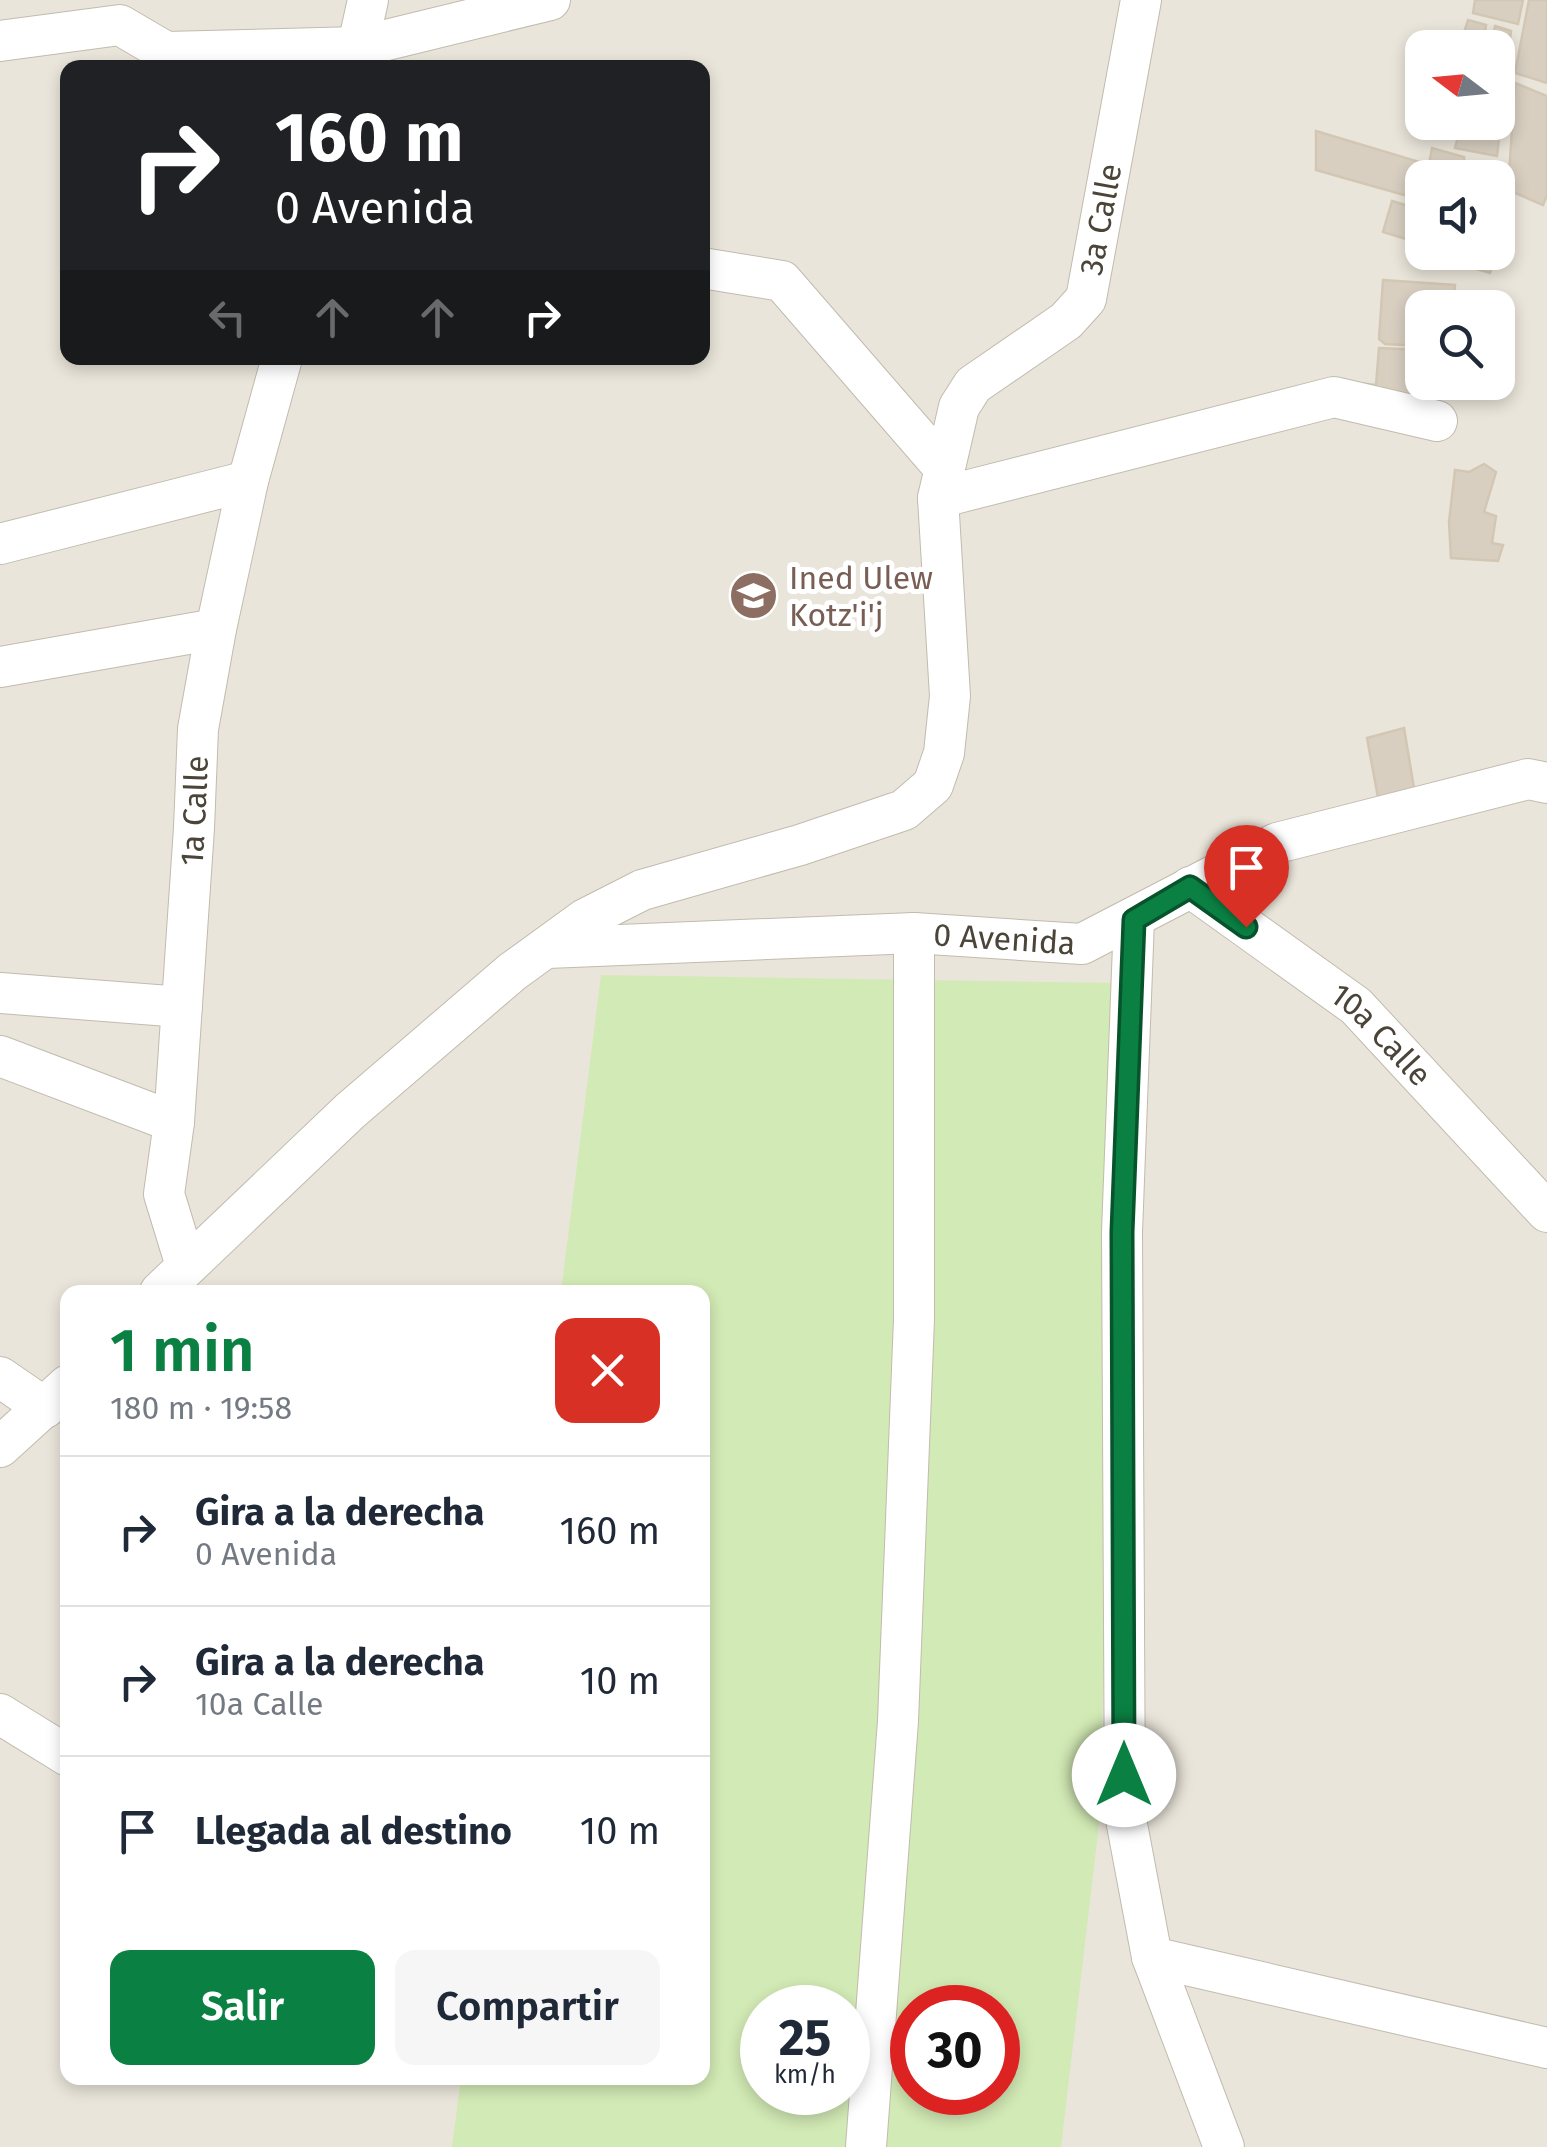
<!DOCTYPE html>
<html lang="es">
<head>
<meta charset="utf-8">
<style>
  :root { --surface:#fff; --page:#f6f6f7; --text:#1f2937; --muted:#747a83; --line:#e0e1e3; --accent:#0b8043 }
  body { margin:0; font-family:"Fira Sans",sans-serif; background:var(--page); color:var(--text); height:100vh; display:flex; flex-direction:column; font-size:38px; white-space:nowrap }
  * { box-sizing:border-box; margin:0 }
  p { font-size:32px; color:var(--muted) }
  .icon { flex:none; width:55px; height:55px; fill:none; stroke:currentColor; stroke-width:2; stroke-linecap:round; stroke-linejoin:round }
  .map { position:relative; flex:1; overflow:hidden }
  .side { position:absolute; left:60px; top:1285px; width:650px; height:800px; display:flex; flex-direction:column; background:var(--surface); border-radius:20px; box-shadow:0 5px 15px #0003 }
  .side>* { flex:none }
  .guide { position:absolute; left:60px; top:60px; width:650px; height:305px; border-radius:20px; box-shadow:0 5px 15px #0003; background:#202124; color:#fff; overflow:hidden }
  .needle { width:65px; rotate:286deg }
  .fabs { position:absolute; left:1405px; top:30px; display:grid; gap:20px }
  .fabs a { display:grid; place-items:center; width:110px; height:110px; border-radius:20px; background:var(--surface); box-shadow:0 5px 15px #0003; font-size:50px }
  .speed { position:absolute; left:740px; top:1985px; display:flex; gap:20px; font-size:50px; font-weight:700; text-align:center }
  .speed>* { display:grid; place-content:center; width:130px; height:130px; border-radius:50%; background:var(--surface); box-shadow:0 5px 15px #0003; line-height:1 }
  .speed small { font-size:25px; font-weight:400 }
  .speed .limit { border:15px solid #d22; background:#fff; color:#111 }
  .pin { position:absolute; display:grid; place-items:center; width:85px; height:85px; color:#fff; margin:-102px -42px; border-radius:50% 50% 50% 0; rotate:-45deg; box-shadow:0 0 10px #0007 }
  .pin .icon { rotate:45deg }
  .me { position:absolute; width:110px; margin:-55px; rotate:0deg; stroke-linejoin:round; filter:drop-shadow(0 0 8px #0008) }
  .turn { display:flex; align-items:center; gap:35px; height:210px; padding:0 50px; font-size:45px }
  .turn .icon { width:130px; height:130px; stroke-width:2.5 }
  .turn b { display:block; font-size:70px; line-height:85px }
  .lanes { display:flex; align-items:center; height:95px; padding:0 50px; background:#0003; justify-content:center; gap:50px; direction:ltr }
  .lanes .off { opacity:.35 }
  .round { display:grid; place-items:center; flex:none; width:105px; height:105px; border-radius:20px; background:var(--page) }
  .headline { display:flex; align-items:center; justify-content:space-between; height:170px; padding:0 50px }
  h1 { font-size:60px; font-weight:600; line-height:75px; color:var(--accent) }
  .button { display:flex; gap:20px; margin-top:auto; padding:20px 50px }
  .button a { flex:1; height:115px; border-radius:20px; background:var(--accent); color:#fff; font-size:40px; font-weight:600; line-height:115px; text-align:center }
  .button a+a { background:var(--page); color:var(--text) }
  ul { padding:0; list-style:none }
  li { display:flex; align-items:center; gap:30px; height:150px; padding:0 50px; border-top:2px solid var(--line) }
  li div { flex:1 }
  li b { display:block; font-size:38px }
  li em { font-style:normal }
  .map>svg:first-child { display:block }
  .residential { fill:#eae5da; fill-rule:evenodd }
  .green { fill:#d2eab5; fill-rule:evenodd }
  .building { fill:#d8cfc1; stroke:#d3c7b4; stroke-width:2.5 }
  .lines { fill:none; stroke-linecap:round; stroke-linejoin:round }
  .minor-casing { stroke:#c2bbae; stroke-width:42 }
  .minor { stroke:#fff; stroke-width:40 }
  .route-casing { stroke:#07532c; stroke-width:25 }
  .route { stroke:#0b8043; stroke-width:18 }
  .labels { text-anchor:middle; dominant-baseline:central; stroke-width:10; stroke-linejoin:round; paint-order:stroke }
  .street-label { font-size:32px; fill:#4b4439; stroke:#fff }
  .education-label { font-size:32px; fill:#785e54; stroke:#fff; text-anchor:start }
</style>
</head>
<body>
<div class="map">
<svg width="1547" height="2147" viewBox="0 0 1547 2147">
  <rect width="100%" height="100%" fill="#f6f3ec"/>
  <!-- residential -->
  <path class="residential" d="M0,0H1547V2147H0ZM1422,48H1498V122H1422ZM68,68H702V358H68ZM1422,178H1498V252H1422ZM1422,308H1498V382H1422ZM68,1292H702V2078H68ZM762,2008H848V2092H762ZM912,2008H998V2092H912Z"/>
  <!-- green -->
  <path class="green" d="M601,975L1119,983L1100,1816L1061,2147H452L461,2078H702V1292H561ZM762,2008H848V2092H762ZM912,2008H998V2092H912Z"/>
  <!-- building -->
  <path class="building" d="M1475,0H1523L1518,24L1473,13Z
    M1529,0H1547V83L1515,73Z
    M1468,20L1486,25L1483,48H1459Z
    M1495,26L1511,31L1497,156L1455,148L1462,122H1498V48H1491Z
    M1515,83L1547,96V195L1543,205L1508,190Z
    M1316,131L1429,165L1432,148L1464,157L1465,178H1422V200L1316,170Z
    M1392,201L1422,210V244L1383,232Z
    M1451,252H1496L1490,273L1449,261Z
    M1383,280L1455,285L1453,308H1422V346L1385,344L1379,339Z
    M1379,348L1422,350V382H1440L1439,414L1358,383L1376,385Z
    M1484,464L1496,472L1484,512L1496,516L1492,543L1503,545L1498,561L1451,558L1449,522L1455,470L1469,472Z
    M1404,728L1415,794L1379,803L1367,738Z"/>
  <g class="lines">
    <defs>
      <g id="minor">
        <path d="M0,41L120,25L166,52L358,47L550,0"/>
        <path d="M353,68L368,0"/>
        <path d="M702,268L782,281L945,469"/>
        <path d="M938,498L1334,397L1437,421"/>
        <path d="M0,544L248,481"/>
        <path d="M0,667L216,629"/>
        <path id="s1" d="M1190,887L1356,1006L1547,1212"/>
        <path d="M1134,919L1122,1232L1125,1814L1152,1957L1224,2147"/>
        <path id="s2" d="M547,948L914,933L1082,944L1277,843L1528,779L1547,783"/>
        <path d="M0,993L182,1007"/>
        <path d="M0,1056L174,1122"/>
        <path id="s3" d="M186,1266L164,1194L174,1122L194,828L198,729L216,629L248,481L282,358"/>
        <path id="s4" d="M160,1292L350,1111L512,972L585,919L642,890L800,845L904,810L933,785L944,753L950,696L938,498L959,407L973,385L1066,321L1086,299L1141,0"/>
        <path d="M0,1377L45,1408"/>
        <path d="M0,1447L68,1385"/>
        <path d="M0,1714L68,1756"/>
        <path d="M1152,1957L1547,2048"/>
        <path d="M866,2147L898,1721L914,1319V933"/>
      </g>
    </defs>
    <!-- minor casing -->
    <use href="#minor" class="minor-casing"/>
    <!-- minor -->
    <use href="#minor" class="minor"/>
  </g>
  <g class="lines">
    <defs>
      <path id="route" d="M1124,1775L1122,1232L1134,920L1190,887L1246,927"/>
    </defs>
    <!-- route casing -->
    <use href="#route" class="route-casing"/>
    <!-- route -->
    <use href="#route" class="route"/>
  </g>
  <!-- icons -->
  <defs>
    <symbol id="university-disc" viewBox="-11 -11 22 22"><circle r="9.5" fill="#8d6e63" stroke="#fff"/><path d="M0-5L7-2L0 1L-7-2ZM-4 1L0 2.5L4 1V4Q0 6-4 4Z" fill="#fff"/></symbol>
  </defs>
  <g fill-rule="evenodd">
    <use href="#university-disc" x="726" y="568" width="55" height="55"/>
  </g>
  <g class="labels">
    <!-- street labels -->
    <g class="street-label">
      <text stroke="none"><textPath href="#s4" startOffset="1575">3a Calle</textPath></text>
      <text stroke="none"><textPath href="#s3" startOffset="460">1a Calle</textPath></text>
      <text stroke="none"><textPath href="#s2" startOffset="458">0 Avenida</textPath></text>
      <text stroke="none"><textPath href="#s1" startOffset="242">10a Calle</textPath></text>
    </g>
    <!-- education labels -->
    <g class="education-label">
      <text x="789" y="578">Ined Ulew<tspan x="789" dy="37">Kotz'i'j</tspan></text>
    </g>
  </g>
</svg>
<div class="fabs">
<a><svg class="needle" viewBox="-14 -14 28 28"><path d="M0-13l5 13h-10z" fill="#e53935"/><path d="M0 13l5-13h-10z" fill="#747a83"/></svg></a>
<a><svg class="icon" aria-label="sound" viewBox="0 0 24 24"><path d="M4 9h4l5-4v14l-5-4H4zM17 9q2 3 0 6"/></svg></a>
<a><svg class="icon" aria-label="search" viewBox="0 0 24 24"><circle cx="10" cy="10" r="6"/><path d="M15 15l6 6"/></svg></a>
</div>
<div class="speed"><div>25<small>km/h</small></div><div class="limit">30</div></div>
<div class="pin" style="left:1246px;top:927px;background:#d93025"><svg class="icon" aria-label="arrive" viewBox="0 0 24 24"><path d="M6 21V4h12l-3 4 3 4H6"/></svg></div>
<svg class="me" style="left:1124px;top:1775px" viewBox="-20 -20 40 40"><circle r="19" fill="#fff"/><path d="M0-13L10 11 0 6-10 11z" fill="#0b8043"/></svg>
<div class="guide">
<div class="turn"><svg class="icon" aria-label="right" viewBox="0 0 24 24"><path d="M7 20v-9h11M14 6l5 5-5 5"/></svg><div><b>160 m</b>0 Avenida</div></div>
<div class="lanes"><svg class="icon off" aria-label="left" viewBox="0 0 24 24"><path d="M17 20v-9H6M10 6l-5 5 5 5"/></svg><svg class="icon off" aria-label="ahead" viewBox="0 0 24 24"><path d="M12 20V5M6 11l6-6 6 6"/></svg><svg class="icon off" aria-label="ahead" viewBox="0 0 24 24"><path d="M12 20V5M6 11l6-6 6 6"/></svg><svg class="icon" aria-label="right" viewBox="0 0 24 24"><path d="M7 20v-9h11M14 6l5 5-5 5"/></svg></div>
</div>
<section class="side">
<div class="headline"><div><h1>1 min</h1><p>180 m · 19:58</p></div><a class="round" style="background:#d93025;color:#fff"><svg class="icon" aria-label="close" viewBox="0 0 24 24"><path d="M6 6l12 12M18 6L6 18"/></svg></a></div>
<ul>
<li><svg class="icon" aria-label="right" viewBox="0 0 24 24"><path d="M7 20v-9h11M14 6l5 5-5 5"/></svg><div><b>Gira a la derecha</b><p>0 Avenida</p></div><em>160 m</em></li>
<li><svg class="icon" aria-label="right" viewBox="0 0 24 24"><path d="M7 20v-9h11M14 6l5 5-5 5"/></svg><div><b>Gira a la derecha</b><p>10a Calle</p></div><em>10 m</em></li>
<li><svg class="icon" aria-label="arrive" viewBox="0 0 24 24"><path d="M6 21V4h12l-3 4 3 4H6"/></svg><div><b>Llegada al destino</b></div><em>10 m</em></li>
</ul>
<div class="button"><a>Salir</a><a>Compartir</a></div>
</section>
</div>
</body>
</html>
